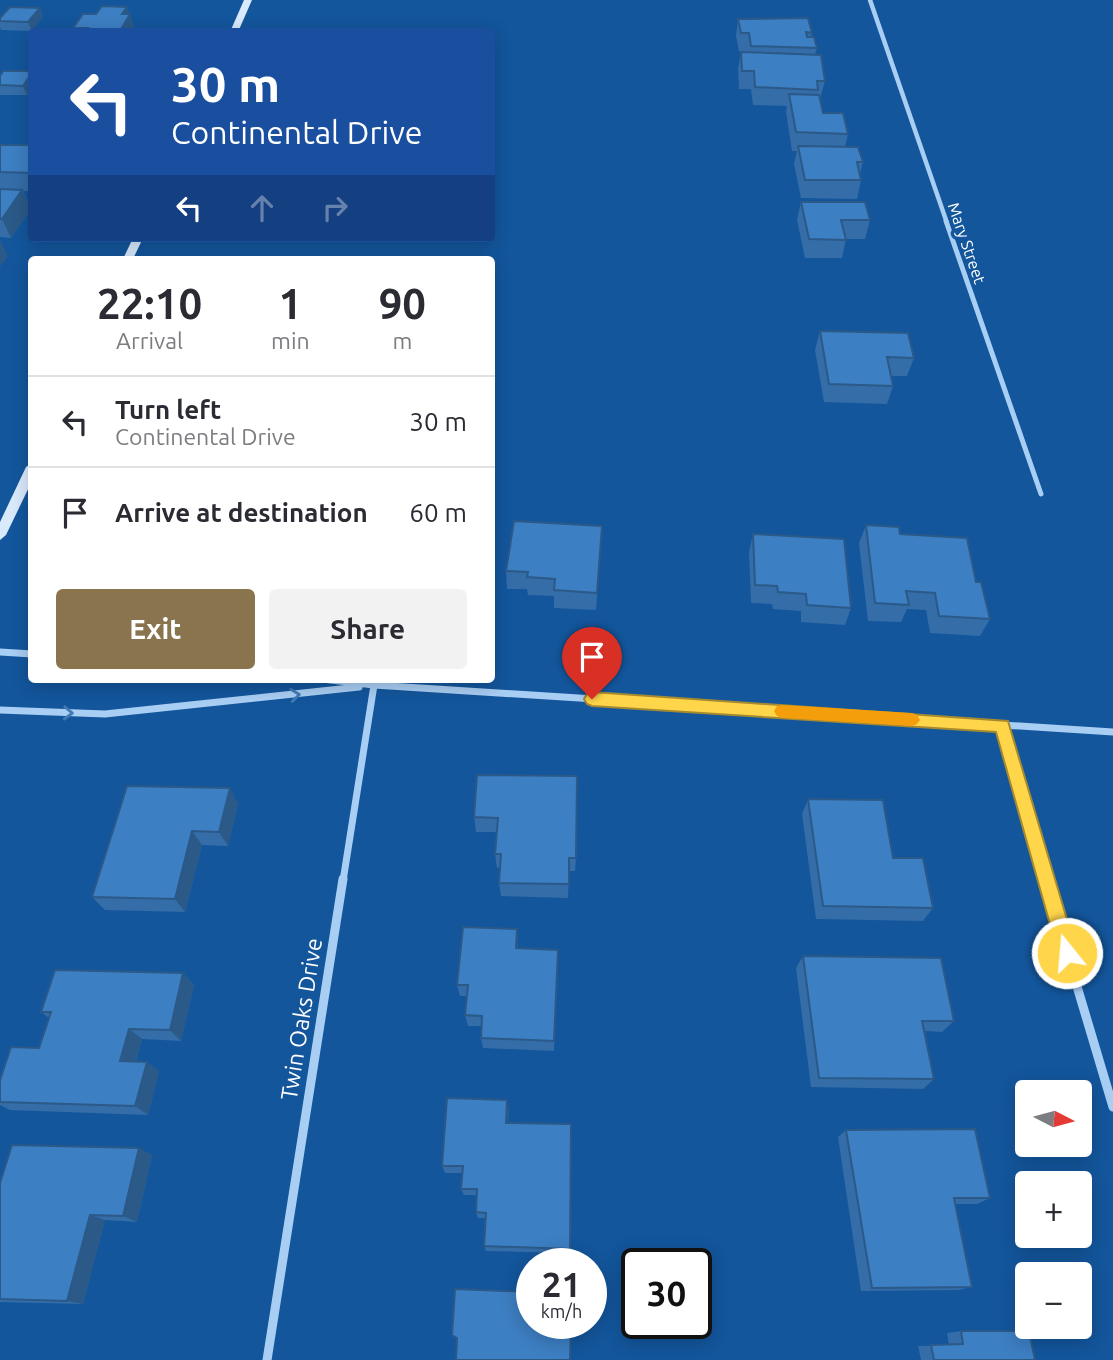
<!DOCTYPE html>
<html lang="en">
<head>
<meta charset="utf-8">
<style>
  :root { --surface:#fff; --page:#f2f2f3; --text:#2b2b33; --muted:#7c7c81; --line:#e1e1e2; --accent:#8a744d }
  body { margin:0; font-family:Ubuntu,sans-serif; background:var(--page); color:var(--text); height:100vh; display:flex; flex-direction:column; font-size:26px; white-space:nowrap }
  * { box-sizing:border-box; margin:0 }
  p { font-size:23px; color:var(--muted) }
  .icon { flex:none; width:38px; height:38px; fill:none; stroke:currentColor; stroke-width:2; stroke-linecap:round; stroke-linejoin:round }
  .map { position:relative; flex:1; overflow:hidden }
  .sheet { position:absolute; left:28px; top:256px; width:467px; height:427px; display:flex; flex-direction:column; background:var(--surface); border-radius:7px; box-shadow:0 4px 18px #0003 }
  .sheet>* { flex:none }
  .hud { position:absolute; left:28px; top:28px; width:467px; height:214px; border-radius:7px; box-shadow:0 4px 18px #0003; background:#1a4fa0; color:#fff; overflow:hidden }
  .needle { width:46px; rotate:96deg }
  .tools { position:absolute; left:1015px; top:1080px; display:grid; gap:14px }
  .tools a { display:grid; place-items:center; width:77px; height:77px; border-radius:7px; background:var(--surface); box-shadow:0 4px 18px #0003; font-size:35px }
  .speed { position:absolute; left:516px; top:1248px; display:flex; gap:14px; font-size:35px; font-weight:700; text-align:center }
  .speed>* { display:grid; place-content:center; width:91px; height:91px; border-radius:50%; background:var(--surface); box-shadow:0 4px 18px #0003; line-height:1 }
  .speed small { font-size:18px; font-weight:400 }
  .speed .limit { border:4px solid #111; border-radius:10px; background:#fff; color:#111 }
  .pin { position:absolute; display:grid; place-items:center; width:60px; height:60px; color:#fff; margin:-72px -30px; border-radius:50% 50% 50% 0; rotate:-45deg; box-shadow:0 0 7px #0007 }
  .pin .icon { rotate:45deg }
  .me { position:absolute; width:77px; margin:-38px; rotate:343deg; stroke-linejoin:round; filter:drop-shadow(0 0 5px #0008) }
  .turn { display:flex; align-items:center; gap:24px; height:147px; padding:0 28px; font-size:32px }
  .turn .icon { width:91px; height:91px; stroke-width:2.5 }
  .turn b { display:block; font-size:49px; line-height:60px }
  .lanes { display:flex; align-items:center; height:66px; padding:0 28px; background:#0003; justify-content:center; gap:35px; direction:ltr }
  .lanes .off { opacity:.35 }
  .eta { display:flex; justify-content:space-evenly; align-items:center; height:119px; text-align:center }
  .eta b { font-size:42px; font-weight:700; line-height:49px }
  .primary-button { display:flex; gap:14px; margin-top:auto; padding:14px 28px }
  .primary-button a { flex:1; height:80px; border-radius:7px; background:var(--accent); color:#fff; font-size:28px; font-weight:700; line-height:80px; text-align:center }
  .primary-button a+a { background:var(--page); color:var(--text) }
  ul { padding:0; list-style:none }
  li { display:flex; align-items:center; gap:21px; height:91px; padding:0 28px; border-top:2px solid var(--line) }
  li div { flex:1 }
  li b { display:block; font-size:26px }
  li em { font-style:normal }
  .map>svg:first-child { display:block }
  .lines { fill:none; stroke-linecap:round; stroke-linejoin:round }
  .street-far3 { stroke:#a9cef4; stroke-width:4.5 }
  .street-far2 { stroke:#a9cef4; stroke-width:5 }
  .street-far1 { stroke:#a9cef4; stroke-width:7 }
  .street { stroke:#a9cef4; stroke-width:9 }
  .secondary { fill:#d9eafd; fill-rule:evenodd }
  .wall { fill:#346da8 }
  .shaded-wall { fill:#2b5988 }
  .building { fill:#3d7fc3; stroke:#2b5988; stroke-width:2 }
  .oneway { stroke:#407ab6 }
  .route { fill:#ffd54a; stroke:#a68a30; stroke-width:2 }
  .slow { fill:#f59e0b }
  .labels { text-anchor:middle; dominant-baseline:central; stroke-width:7; stroke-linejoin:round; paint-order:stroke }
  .far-street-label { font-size:16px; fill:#fff; stroke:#13569c }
  .near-street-label { font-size:23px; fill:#fff; stroke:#13569c }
</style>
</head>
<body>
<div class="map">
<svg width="1113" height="1360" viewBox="0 0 1113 1360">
  <rect width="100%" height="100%" fill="#13569c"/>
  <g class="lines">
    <!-- street-far3 -->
    <path class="street-far3" d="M870,0L947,223"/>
    <!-- street-far2 -->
    <path class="street-far2" d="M946,221L1041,494"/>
    <!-- street-far1 -->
    <path class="street-far1" d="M0,652L32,654
      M322,679L374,685L1113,732
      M0,710L105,714L359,687
      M1002,725L1046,881
      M343,881L374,685"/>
    <!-- street -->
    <path class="street" d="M1045,879L1113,1107
      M267,1360L343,879"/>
    <!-- secondary -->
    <path class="secondary" d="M244,0H252L238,32H230Z
      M133,238H143L133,259H123Z
      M32,463V481L6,535L0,540V522L26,467Z"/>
  </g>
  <!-- wall -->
  <path class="wall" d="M127,7L136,32H74L73,28L96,14Z
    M40,8L43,17L32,31L1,30L0,27V18Z
    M738,19L812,33L811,37L817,48L815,54L825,81L820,99L823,113L848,134L845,147L863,162L860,174L861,180L857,199L801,198L794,164L797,151H792L786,112L787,106L753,105L751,89H739L738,69L741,52H746L739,51L736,36Z
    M32,71V88L27,95H0V76Z
    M0,145H32V191H23L31,209L11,238L0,237Z
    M801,202L870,220L865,239H846L842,258H805L797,220Z
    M820,331L914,358L907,376H891L893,386L887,404L824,402L815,350Z
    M866,525L900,534L976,582L990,619L980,636L930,633L926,610L907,609L901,622L868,621L859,543Z
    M602,526L596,610L554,608V596L528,595L527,589H507L506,571Z
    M753,534L851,608L845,625L801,622V611L773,609L772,604L751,603L749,552Z
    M477,775L576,858L575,871H569L568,898L501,896L499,883L500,868H497L495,854L497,832H476L474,817Z
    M127,786L238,803L228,846L202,845L185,912L105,910L92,897Z
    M808,799L893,858L933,908L923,921L816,919L802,814Z
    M517,929L518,948L558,950L554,1051L483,1048L481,1038L482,1026H468L465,1015L467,996H460L457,985Z
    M803,956L954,1021L942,1032L925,1031L934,1079L923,1089L811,1087L796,968Z
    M183,973L194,985L181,1041L142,1039L136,1061L147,1062L159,1071L148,1115L10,1110L0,1105V1080L39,1048L49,1018L41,1012Z
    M509,1108L508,1123L570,1249L569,1253L486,1251L484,1246L486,1218H478L476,1212V1195H464L461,1189L463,1173H445L442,1166Z
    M846,1130L990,1198L977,1204H955L972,1287L959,1290L861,1291L838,1137Z
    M152,1155L137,1222L105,1220L83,1304L0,1302V1183Z
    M961,1331L1035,1360H921L918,1346L949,1345L947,1333Z"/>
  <!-- shaded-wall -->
  <path class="shaded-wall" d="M127,7L130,16V14L136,32H120L122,14Z
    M40,8L43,17L32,31L28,22Z
    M32,73V88L27,95L23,86Z
    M22,190L31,209L11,238L2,219Z
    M0,240L8,256L0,267Z
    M230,788L238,803L228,846L219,832Z
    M192,831L202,845L185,912L175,899Z
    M517,929L518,941L517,960L516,948Z
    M183,973L194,985L181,1041L170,1030Z
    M129,1029L142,1039L133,1070L120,1061Z
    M147,1062L159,1071L148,1115L135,1106Z
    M507,1100L509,1108L507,1131L506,1123Z
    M139,1148L152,1155L137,1222L123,1216Z
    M90,1215L105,1220L83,1304L67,1301Z"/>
  <!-- building -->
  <path class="building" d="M102,6L127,7L122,14H130L120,31H86L88,28H73L83,14H96Z
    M10,7L40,8L28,22L0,21V18Z
    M808,18L812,33L806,32L807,37H814L817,48L751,46L749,33H741L738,19Z
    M741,52L821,55L825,81H817L818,90L755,87L754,71H742Z
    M3,71H32V73L23,86L0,85V76Z
    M789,94L819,95L823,113H843L848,134L796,132Z
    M0,145H32V173L0,172Z
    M798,146L858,147L863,162H857L861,180H805Z
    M0,189L22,190L2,219H0Z
    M801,202H865L870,220H841L846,240L809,239Z
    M820,331L908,333L914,358L887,357L893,386L829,384Z
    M514,521L602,526L597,593L554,590L555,579L527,577L528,572L506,571Z
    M866,525L899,527L900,534L967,538L976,582H981L990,619L939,616L935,593L906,591L909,605L875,603Z
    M753,534L844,539L851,608L807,605L806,594L778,592L777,586L755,585Z
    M477,775L577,776L576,858H569V884L499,883L501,854H495L498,818L474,817Z
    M127,786L230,788L219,832L192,831L175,899L92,897Z
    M808,799L883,800L893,858H923L933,908L823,906Z
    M463,927L517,929L516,948L558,950L554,1041L481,1038L482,1016L465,1015L468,985H457Z
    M803,956L941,958L954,1021H922L934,1079L819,1078Z
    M55,970L183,973L170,1030L129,1029L120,1061L147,1062L135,1106L0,1102V1080L11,1047L39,1048L51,1012H41Z
    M447,1098L507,1100L506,1123L571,1124L570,1249L484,1246L486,1213L476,1212L477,1189H461L463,1166H442Z
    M975,1129L990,1198H954L972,1287L872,1288L846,1130Z
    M12,1145L139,1148L123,1216L90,1215L67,1301L0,1299V1183Z
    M455,1289L532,1292V1323H571L570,1360H456L457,1338L452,1335Z
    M961,1331H1029L1035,1360H934L931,1345L963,1344Z"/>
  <!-- one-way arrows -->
  <defs><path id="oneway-chevron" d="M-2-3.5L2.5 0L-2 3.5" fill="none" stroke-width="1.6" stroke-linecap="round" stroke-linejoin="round" transform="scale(1.75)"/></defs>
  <g class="oneway">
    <use href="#oneway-chevron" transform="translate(295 695) rotate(-7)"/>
    <use href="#oneway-chevron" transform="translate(68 713) rotate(2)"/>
  </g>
  <!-- route -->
  <path class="route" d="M592,692L1008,721L1077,953L1074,959L1067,962L1060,959L1058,953L996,732L592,706L587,704L584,699L587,694Z"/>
  <!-- slow -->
  <path class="slow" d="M783,705L912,713L917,715L920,720L917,724L912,726L783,718L777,716L774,711L777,706Z"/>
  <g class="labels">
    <!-- far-street labels -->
    <g class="far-street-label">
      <text transform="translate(967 243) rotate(71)">Mary Street</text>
    </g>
    <!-- near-street labels -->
    <g class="near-street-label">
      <text transform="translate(301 1019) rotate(-81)">Twin Oaks Drive</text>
    </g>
  </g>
</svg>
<div class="tools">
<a><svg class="needle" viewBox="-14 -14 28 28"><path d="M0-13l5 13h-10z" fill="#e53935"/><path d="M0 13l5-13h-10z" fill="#7c7c81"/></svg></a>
<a>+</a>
<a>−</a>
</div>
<div class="speed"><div>21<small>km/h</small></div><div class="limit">30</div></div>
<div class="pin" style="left:592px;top:699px;background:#d93025"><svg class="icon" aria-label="arrive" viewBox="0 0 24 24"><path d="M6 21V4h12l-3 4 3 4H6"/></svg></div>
<svg class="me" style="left:1067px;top:953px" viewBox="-20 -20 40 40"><circle r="17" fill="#ffd54a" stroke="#fff" stroke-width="3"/><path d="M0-11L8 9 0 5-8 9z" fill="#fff"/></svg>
<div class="hud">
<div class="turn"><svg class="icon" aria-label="left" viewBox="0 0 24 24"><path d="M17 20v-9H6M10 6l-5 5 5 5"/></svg><div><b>30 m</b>Continental Drive</div></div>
<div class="lanes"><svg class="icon" aria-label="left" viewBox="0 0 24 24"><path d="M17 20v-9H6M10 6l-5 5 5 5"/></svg><svg class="icon off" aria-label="ahead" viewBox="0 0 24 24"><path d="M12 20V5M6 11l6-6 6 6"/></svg><svg class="icon off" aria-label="right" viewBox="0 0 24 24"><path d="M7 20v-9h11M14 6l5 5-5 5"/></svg></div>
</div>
<section class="sheet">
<div class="eta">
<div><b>22:10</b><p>Arrival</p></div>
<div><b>1</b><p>min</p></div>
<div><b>90</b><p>m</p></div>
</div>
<ul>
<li><svg class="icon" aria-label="left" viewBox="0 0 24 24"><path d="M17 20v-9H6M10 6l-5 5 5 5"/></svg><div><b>Turn left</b><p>Continental Drive</p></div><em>30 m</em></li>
<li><svg class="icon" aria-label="arrive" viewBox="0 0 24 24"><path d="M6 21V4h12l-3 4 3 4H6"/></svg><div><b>Arrive at destination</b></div><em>60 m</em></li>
</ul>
<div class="primary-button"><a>Exit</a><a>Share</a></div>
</section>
</div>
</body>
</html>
